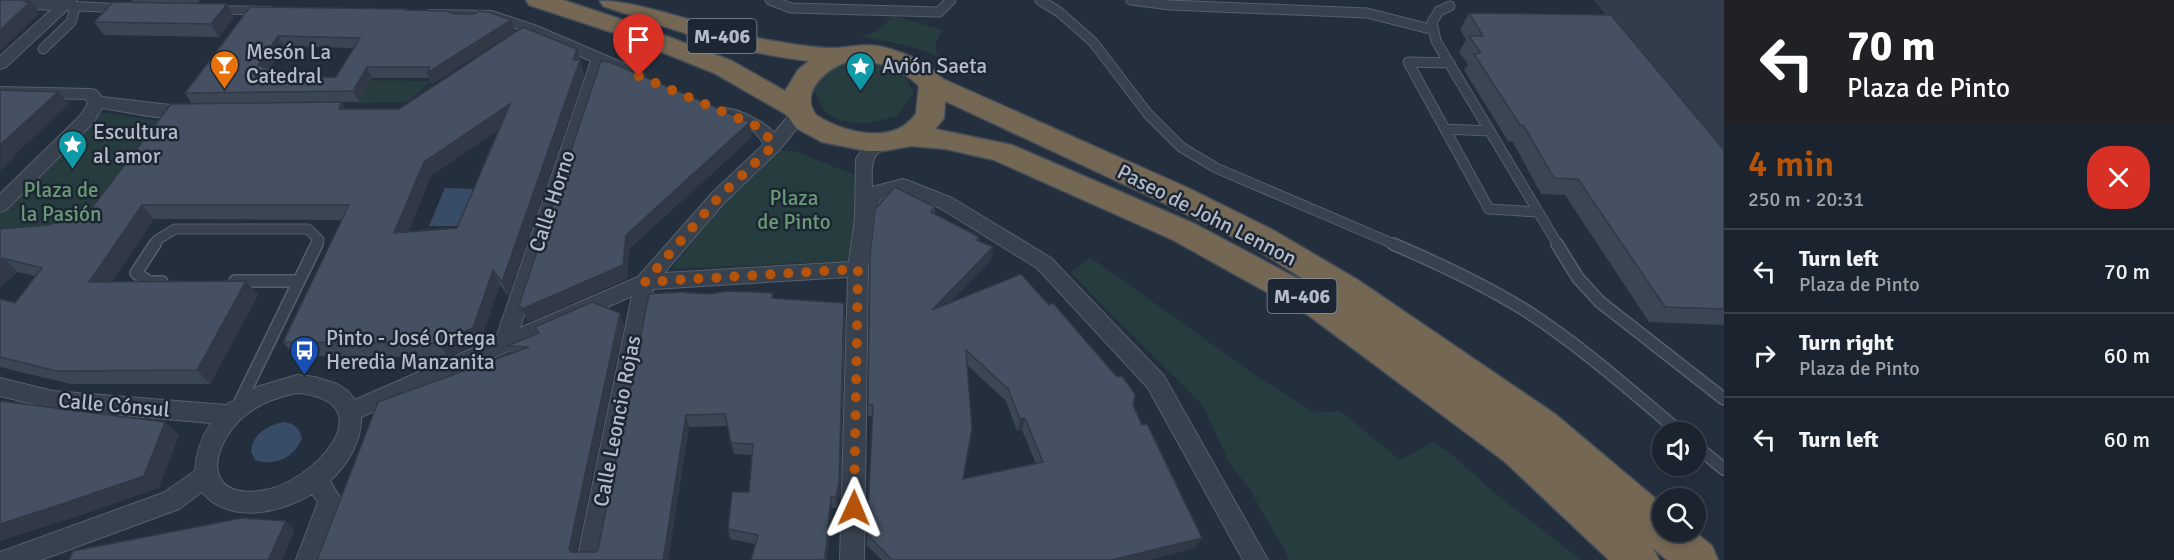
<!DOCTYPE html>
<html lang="en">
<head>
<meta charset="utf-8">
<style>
  :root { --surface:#1b232e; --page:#242b36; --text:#f1f3f6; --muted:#a0a4aa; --line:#39404a; --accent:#b45309 }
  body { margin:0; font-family:Signika,sans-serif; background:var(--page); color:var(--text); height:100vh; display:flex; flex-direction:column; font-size:22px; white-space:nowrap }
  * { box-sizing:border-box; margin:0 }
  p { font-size:20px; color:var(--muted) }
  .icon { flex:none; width:33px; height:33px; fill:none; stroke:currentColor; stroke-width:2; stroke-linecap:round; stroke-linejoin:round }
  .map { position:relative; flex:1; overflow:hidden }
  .details { display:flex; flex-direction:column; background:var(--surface); width:450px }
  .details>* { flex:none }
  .banner { background:#202124; color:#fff; overflow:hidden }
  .fabs { position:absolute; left:1652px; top:422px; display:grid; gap:12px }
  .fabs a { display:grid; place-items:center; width:54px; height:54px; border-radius:50%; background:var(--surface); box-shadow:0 3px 9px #0003,0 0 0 2px var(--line); font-size:30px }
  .pin { position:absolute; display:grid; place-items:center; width:51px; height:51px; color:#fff; margin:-62px -26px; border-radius:50% 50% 50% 0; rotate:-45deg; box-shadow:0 0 6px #0007 }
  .pin .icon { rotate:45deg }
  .me { position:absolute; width:66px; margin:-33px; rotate:1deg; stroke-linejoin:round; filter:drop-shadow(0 0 4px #0008) }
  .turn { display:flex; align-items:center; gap:21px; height:126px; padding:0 24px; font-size:27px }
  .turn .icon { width:78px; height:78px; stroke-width:2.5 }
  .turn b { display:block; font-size:42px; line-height:51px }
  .round { display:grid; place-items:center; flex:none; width:63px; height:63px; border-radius:24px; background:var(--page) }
  .head { display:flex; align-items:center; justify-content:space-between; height:102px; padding:0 24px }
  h1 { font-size:36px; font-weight:600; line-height:45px; color:var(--accent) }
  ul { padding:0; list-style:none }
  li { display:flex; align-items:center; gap:18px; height:84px; padding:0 24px; border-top:2px solid var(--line) }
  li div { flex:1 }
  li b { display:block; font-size:22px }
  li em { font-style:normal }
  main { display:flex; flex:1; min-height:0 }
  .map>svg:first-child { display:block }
  .airport { fill:#323c4b }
  .green { fill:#263c3f }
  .water { fill:#394c67 }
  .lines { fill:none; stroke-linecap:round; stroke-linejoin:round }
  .lane-far1-casing { stroke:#565f6c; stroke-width:11 }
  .lane-casing { stroke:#565f6c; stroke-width:14 }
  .street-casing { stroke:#565f6c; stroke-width:2 }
  .highway-casing { stroke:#434c59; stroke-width:3 }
  .lane-far1 { stroke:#38414e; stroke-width:9 }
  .lane { stroke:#38414e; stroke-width:11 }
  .street { fill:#38414e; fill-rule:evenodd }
  .highway { fill:#746855; fill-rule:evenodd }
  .wall { fill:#3b4654; fill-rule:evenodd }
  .shaded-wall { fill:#303945 }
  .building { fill:#455162; stroke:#303945; stroke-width:1.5; fill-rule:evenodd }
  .route { stroke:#b45309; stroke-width:10; stroke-dasharray:0 18 }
  .labels { text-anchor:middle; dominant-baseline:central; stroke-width:5; stroke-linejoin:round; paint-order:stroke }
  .shield { fill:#1d2633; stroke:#878f9c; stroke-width:1.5 }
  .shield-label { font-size:20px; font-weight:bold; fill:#b4bcc9 }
  .poi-label { font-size:21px; fill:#b4bcc9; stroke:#1d2633; text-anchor:start }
  .park-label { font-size:21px; fill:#6b9a76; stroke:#1d2633 }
  .street-label { font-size:21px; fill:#b4bcc9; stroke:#1d2633 }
</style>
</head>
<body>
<main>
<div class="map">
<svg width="1724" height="560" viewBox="0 0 1724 560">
  <rect width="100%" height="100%" fill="#242f3e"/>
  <!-- airport -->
  <path class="airport" d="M1594,0H1724V164Z"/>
  <!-- green -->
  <path class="green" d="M894,16L942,30L936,42V52L941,58C915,46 889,41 861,37L877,31Z
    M867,61L901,71L914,93L897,116L865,124L841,121L824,111L814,91C825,64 842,65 867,61Z
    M371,80L432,81L407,102L358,103Z
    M98,112L169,122L83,233L0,245V212Z
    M777,150L794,151L855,175V227L849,261L671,269L727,201Z
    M1090,257L1259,378L1316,413L1340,411L1400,460L1433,442L1451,454L1498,496L1581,560H1290L1249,488L1230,464L1203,406L1071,273Z"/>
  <!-- water -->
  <path class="water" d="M445,188L475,189L460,226H429Z
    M284,422C294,424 299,427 302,438C295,457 275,467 255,460L251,451C252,434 268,425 284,422Z"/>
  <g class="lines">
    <defs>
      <path id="lane-far1" d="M770,0L791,8L939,12L951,0
        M1040,0L1059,12L1093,42L1148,114L1181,147L1216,168L1396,245
        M1131,0L1170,5L1367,13L1434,30
        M1450,6L1439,11L1432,22L1436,41L1558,245
        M43,49L71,22L75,8
        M1450,63L1408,62L1489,209L1538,212
        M1445,129L1490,131
        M154,245L157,240L175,229H308L319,240L316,245"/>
      <path id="lane" d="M155,244L136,273L149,282H162
        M1393,244C1440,264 1485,285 1528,312C1582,347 1631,391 1680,432
        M1557,244L1578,278L1600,302L1724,399
        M235,281H297
        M238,406L317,244
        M1695,445L1724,469"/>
      <path id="street" d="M0,0H77L76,2L134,5L141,9L134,13L67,10L6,67L0,69V56L51,10L0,7Z
        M205,6L272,7L279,11L272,15L200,13L198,10Z
        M430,10L492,11L537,26L635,68L637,72L629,77L604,67L520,328L638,277L712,193L764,144L755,132L719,117L717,113L719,109C734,105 765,122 774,133L794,109H806L808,113L806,117L780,149L724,203L664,273L849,262L855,219L856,159L864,146L877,137H889L892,141C888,147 881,149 877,154C870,161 872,178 872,187L903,179L909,181L952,198L1051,258L1164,376L1268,560H1243L1148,388L1037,268L940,208L902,192L887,195L880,200L873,219L868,269L864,560H840L848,277L653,289L601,560H577L632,296L361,417C362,441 347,465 330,481L342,501L320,560H296L318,502L312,494C280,513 230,525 202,492L179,509L41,560H0V552L163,493L195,471C196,453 201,438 211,423L53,409L0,396V378L53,391L226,405L257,387L297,375L315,377L337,384L348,391L355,400L496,338L591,61L527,32L486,18L425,17L423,14L425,11ZM297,393C388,401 313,485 260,491C201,498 211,446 243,417C258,404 277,397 297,393Z
        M0,87L90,89L96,90L102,97L196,108L198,112L196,116C170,123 129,112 102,108L93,123L6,210L0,212V194L81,115L88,103L85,99L0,97Z"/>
      <path id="highway" d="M526,0H563L632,23L732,61L785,91L798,70L809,61C737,53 671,29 603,6L600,1C642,0 725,34 773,41C793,44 817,49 837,48C852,47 867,43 883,47C905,53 926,61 943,79L1186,187L1273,230L1358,280L1555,414L1662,504V531H1694L1712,546L1718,560H1667L1653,548L1659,560H1609L1504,461L1308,315L1173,240L994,160L946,149L911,146L883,151H867L822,142L796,128L787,115L714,73L614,33L529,5ZM853,61C878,61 901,68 919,86L916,114C911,120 905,126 898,129C873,140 837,129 816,115C798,91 830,64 853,61ZM945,101L1164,203L1251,246L1332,297L1195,224L1012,145L935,129L944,118Z"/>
    </defs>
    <!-- lane-far1 casing -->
    <use href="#lane-far1" class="lane-far1-casing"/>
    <!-- lane casing -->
    <use href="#lane" class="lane-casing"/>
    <!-- street casing -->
    <use href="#street" class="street-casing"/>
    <!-- highway casing -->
    <use href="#highway" class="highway-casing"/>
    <!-- lane-far1 -->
    <use href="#lane-far1" class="lane-far1"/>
    <!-- lane -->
    <use href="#lane" class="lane"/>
    <!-- street -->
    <use href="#street" class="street"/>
    <!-- highway -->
    <use href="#highway" class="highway"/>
  </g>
  <!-- wall -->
  <path class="wall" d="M131,0H200L197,4L234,17L219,37L104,35L94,22L133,2Z
    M250,7L408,10L455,14L511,20L515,31L432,84L429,78H372L359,102L192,104L185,93ZM284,46L353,48L336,77L294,78L269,69Z
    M1469,13L1724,150V325L1649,322L1565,195L1541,194L1513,142L1508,141L1464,70L1468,64L1459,52L1466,40L1460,29Z
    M577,49L584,75L508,296L500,285L480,342L448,357L294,356L283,342L342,220L154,219L112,282L246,281L258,295L210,384H71L0,367V299L15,303L35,276L18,272L0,287V229L48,225L88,213L346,109H399ZM498,130L457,228L408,232L431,176Z
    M752,137L629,249L627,279L528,322L519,305Z
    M935,207V214L979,237V241L993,247L991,260L950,302L1133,405L1195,548L1148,560H882L867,545L872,417L868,416L870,256ZM967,365L1006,401L1017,431L1022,430L1036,464L963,479Z
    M649,294L774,298L845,316L840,494L837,508H832L755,544L730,539L728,529L749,492L752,455L734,454L727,426L689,427L668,560H317L511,353L507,346L538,333L535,327L620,313L624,325L576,552H596L598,550Z"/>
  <!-- shaded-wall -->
  <path class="shaded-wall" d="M27,0H30L38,10L37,11L39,14L0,51V30Z
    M227,4L234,17L219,37L211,24Z
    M511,20L515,31L432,84L427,73Z
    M278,36L284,46L264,76L258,65Z
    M577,49L584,75L508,296L502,282Z
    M367,67L372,78L359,102L353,91Z
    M58,92L69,104L14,156V157L0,171L1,144Z
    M342,102L350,117L339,109Z
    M510,104L515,118L431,176L402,248L394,233L424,162Z
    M750,122L752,137L629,249L627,279L528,322L522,309L626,235Z
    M142,205L154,219L103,296L89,282Z
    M993,247L991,260L931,323L932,310Z
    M3,258L18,272L0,287V260Z
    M493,270L500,285L480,342L448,357L439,343Z
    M246,281L258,295L210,384L197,370Z
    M844,303L840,494L837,508L836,497Z
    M620,313L624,325L575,560L569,549Z
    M686,415L689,427L668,560H663Z
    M1025,418L1022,430L1017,431L1020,419Z
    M165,422L179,435L159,488L79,516L0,541V524Z
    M831,497L832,508L827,558V560H824Z
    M286,521L295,530L282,560H268Z
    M1202,538L1195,548L1148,560H1111Z"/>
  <!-- building -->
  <path class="building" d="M0,0H27L25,2H30L0,30Z
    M113,2L227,4L211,24L94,22Z
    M250,7L407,9L406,10L447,11L455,14H475L478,11L489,12L511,20L427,73L430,67H367L353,91L185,93ZM278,36L360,38L336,77L294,78L258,65Z
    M1469,13L1611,15L1724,150V309L1665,307L1578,179L1554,178L1524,126L1520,125L1474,54L1481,53L1469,36H1483Z
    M523,27L577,49L573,60H580L502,282L493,270L473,328L439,343L283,342L349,205H142L89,282L246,281L197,370L56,371L0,357V299L15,303L42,268L3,258L0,260V229L48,225L88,213L171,104L342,102L339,109H399ZM510,104L457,228L394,233L424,162Z
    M601,61L610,62L750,122L626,235L623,265L522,309L519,305Z
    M0,90L58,92L1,144H3L0,147Z
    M895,187L935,207L931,212L979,237L976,240L993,247L932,310L1021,274L1049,305L1053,303L1117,377L1122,376L1135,394L1133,405L1142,425L1147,424L1202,538L1111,560H892L867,534L873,405L868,404L870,256L875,209ZM966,350L1008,389L1020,419L1025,418L1043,462L963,479L972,429Z
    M728,291L773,293L772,298L844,303L839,483L836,497H831L826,548L824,560H751L758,535L728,529L732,492H749L753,444L731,443L725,414L686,415L663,560H317L378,402L529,347L507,346L539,333L535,327L592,302L620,313L569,549L571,552H596L598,550L649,294L680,292L709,294Z
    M0,401L165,422L144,476L62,504L0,524Z
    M242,518L286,521L268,560H69L73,551Z"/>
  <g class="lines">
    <!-- route -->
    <path class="route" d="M639,76L761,128L774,145L718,198L645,282L858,269L854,508"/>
  </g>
  <!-- icons -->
  <defs>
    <symbol id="bar-pin" viewBox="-11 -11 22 30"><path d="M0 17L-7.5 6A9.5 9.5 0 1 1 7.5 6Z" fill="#e8710a" stroke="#1d2633"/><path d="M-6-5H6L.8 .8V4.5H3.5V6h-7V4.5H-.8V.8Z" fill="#fff"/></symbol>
    <symbol id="sight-pin" viewBox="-11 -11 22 30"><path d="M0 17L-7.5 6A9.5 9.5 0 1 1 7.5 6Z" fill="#0f9aa8" stroke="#1d2633"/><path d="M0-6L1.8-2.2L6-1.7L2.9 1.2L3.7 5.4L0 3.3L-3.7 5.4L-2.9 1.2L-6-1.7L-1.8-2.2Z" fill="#fff"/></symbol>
    <symbol id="bus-pin" viewBox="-11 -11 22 30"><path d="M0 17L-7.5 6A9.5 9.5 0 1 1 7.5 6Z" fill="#1a4fb4" stroke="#1d2633"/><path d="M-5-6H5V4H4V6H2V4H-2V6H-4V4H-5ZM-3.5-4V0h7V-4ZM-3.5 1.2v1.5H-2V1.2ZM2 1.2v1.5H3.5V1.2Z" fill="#fff"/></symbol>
  </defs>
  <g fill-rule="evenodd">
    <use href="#bar-pin" x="208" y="48" width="33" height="45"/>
    <use href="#sight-pin" x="844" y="50" width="33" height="45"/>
    <use href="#sight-pin" x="56" y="128" width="33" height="45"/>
    <use href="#bus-pin" x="288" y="334" width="33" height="45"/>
  </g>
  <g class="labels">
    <!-- shield labels -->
    <g class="shield">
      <rect x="687.5" y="19" width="69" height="34" rx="4.5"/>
      <rect x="1267.5" y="279" width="69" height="34" rx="4.5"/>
    </g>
    <g class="shield-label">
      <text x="722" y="36">M-406</text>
      <text x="1302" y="296">M-406</text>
    </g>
    <!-- poi labels -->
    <g class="poi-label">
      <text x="246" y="52">Mesón La<tspan x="246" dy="24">Catedral</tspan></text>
      <text x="882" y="66">Avión Saeta</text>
      <text x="93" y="132">Escultura<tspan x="93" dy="24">al amor</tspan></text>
      <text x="326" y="338">Pinto - José Ortega<tspan x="326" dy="24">Heredia Manzanita</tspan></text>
    </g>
    <!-- park labels -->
    <g class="park-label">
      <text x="61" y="190">Plaza de<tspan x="61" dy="24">la Pasión</tspan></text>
      <text x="794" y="198">Plaza<tspan x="794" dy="24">de Pinto</tspan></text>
    </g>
    <!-- street labels -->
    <g class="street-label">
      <text transform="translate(552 201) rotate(-72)">Calle Horno</text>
      <text transform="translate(1207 215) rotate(27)">Paseo de John Lennon</text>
      <text transform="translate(114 405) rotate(5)">Calle Cónsul</text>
      <text transform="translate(617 421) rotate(-79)">Calle Leoncio Rojas</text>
    </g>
  </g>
</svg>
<div class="fabs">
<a><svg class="icon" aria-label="sound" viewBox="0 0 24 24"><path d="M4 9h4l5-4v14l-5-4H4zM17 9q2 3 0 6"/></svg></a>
<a><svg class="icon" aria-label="search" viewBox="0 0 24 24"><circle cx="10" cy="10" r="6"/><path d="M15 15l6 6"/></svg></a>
</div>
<div class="pin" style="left:639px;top:76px;background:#d93025"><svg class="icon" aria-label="arrive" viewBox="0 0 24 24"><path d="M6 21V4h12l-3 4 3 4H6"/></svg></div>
<svg class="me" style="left:854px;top:508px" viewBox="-20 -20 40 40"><path d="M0-17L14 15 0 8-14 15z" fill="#b45309" stroke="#fff" stroke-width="4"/></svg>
</div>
<section class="details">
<div class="banner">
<div class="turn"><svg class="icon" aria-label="left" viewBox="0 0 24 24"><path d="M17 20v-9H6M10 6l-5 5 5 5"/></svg><div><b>70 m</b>Plaza de Pinto</div></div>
</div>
<div class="head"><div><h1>4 min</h1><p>250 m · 20:31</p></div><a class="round" style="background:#d93025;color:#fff"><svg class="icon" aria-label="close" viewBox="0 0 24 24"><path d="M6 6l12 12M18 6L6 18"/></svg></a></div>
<ul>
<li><svg class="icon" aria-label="left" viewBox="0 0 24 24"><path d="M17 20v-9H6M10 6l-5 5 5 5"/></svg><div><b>Turn left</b><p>Plaza de Pinto</p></div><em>70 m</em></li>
<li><svg class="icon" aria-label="right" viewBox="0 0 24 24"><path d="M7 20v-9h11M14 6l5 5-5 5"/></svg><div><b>Turn right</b><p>Plaza de Pinto</p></div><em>60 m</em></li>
<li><svg class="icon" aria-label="left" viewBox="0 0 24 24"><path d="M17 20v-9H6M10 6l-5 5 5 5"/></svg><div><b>Turn left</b></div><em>60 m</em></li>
</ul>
</section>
</main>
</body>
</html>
